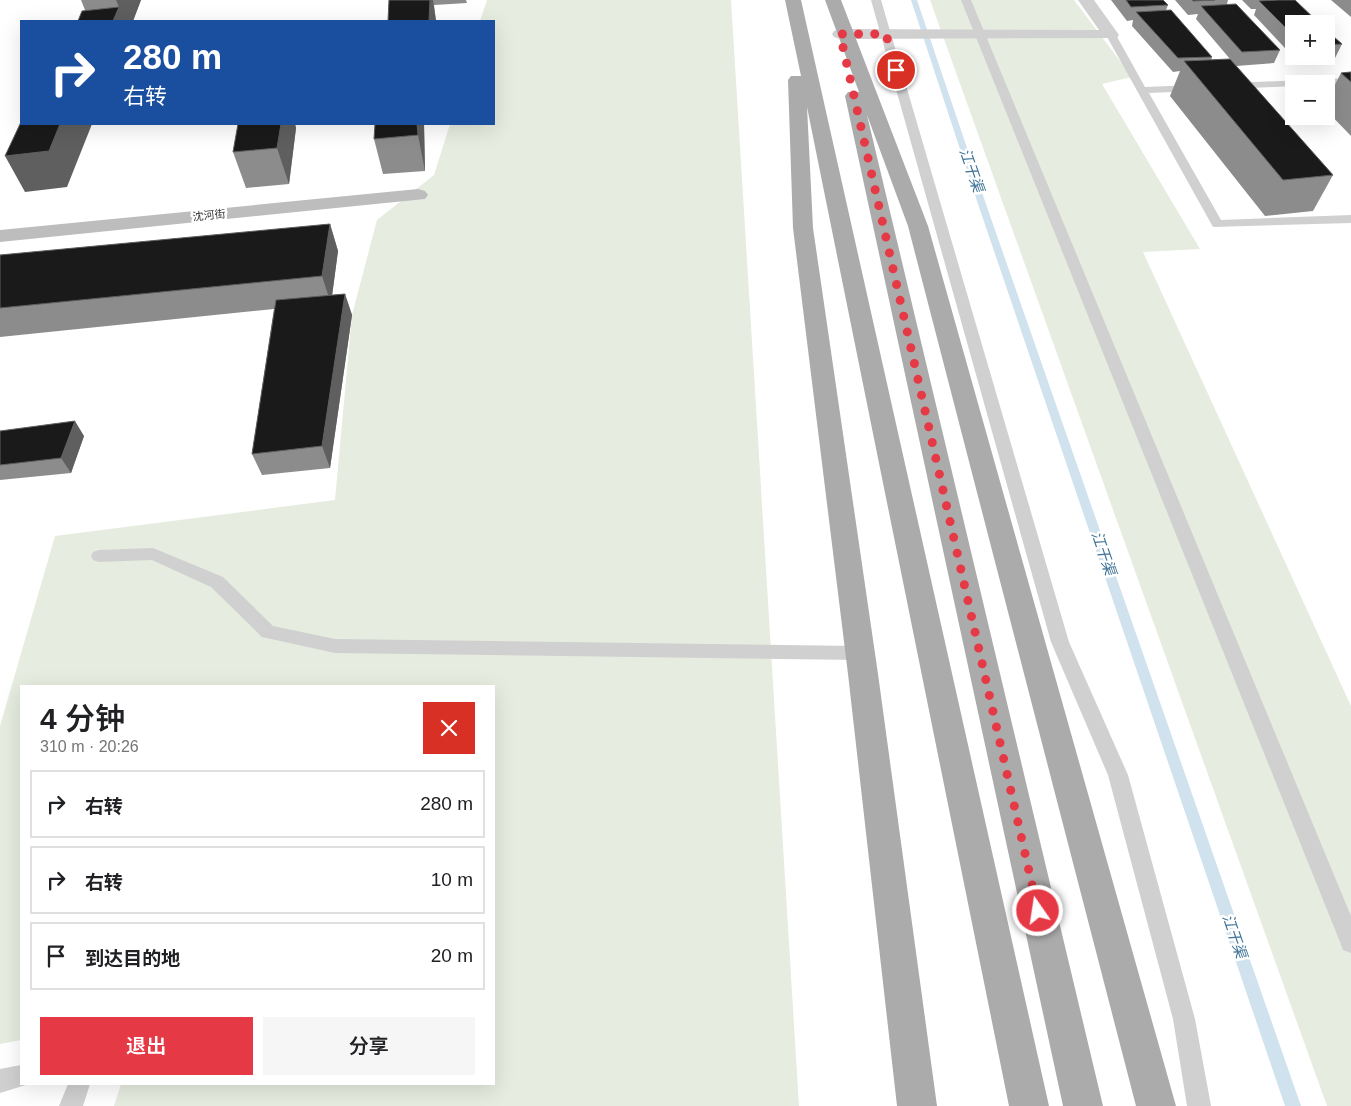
<!DOCTYPE html>
<html lang="zh">
<head>
<meta charset="utf-8">
<style>
  :root { --surface:#fff; --page:#f6f6f6; --text:#202124; --muted:#757577; --line:#e0e0e0; --accent:#e63946 }
  body { margin:0; font-family:Helvetica,"Noto Sans SC",sans-serif; background:var(--page); color:var(--text); height:100vh; display:flex; flex-direction:column; font-size:19px; white-space:nowrap }
  * { box-sizing:border-box; margin:0 }
  p { font-size:16px; color:var(--muted) }
  .icon { flex:none; width:28px; height:28px; fill:none; stroke:currentColor; stroke-width:2; stroke-linecap:round; stroke-linejoin:round }
  .map { position:relative; flex:1; overflow:hidden }
  .drawer { position:absolute; left:20px; top:685px; width:475px; height:400px; display:flex; flex-direction:column; background:var(--surface); border-radius:0px; box-shadow:0 5px 20px #0002 }
  .drawer>* { flex:none }
  .banner { position:absolute; left:20px; top:20px; width:475px; height:105px; border-radius:0px; box-shadow:0 5px 20px #0002; background:#1a4fa0; color:#fff; overflow:hidden }
  .fabs { position:absolute; left:1285px; top:15px; display:grid; gap:10px }
  .fabs a { display:grid; place-items:center; width:50px; height:50px; border-radius:0px; background:var(--surface); box-shadow:0 5px 20px #0002; font-size:25px }
  .pin { position:absolute; display:grid; place-items:center; width:42px; height:42px; color:#fff; margin:-21px; border:2px solid #fff; border-radius:50%; box-shadow:0 1px 5px #0007 }
  .me { position:absolute; width:55px; margin:-28px; rotate:347deg; stroke-linejoin:round; filter:drop-shadow(0 0 4px #0008) }
  .turn { display:flex; align-items:center; gap:18px; height:105px; padding:0 20px; font-size:22px }
  .turn .icon { width:65px; height:65px; stroke-width:2.5 }
  .turn b { display:block; font-size:35px; line-height:42px }
  .round { display:grid; place-items:center; flex:none; width:52px; height:52px; border-radius:0px; background:var(--page) }
  .summary { display:flex; align-items:center; justify-content:space-between; height:85px; padding:0 20px }
  h1 { font-size:30px; font-weight:600; line-height:38px }
  .primary-button { display:flex; gap:10px; margin-top:auto; padding:10px 20px }
  .primary-button a { flex:1; height:58px; border-radius:0px; background:var(--accent); color:#fff; font-size:20px; font-weight:600; line-height:58px; text-align:center }
  .primary-button a+a { background:var(--page); color:var(--text) }
  ul { padding:0; list-style:none }
  li { display:flex; align-items:center; gap:15px; height:68px; margin:0 10px 8px; padding:0 10px; border:2px solid var(--line); border-radius:0px }
  li div { flex:1 }
  li b { display:block; font-size:19px }
  li em { font-style:normal }
  .map>svg:first-child { display:block }
  .green { fill:#e6ecdf }
  .lines { fill:none; stroke-linecap:round; stroke-linejoin:round }
  .stream { fill:#cfe2ee; fill-rule:evenodd }
  .lane { fill:#d0d0d0; fill-rule:evenodd }
  .street { fill:#d0d0d0; fill-rule:evenodd }
  .secondary { fill:#bdbdbd; fill-rule:evenodd }
  .primary { fill:#ababab; fill-rule:evenodd }
  .wall { fill:#8c8c8c }
  .shaded-wall { fill:#5f5f5f }
  .building { fill:#1a1a1a; stroke:#5f5f5f }
  .route { stroke:#e63946; stroke-width:9; stroke-dasharray:0 16.2 }
  .labels { text-anchor:middle; dominant-baseline:central; stroke-width:5; stroke-linejoin:round; paint-order:stroke }
  .far-street-label { font-size:11px; fill:#333; stroke:#fff }
  .water-label { font-size:15px; font-style:italic; fill:#3f7597; stroke:#fff }
</style>
</head>
<body>
<div class="map">
<svg width="1351" height="1106" viewBox="0 0 1351 1106">
  <rect width="100%" height="100%" fill="#fff"/>
  <!-- green -->
  <path class="green" d="M487,0H731L799,1106H114L121,1084H494V686H21V1040L0,1044V726L55,536L335,500L352,315L377,220L434,175L450,124H494V21H480Z
    M930,0H1074L1132,77L1102,84L1200,249L1143,252L1351,706V1106H1327Z"/>
  <g class="lines">
    <!-- stream -->
    <path class="stream" d="M911,0H917L987,207L1301,1106H1285L979,207Z"/>
    <!-- lane -->
    <path class="lane" d="M871,0H881L1069,642L1128,775L1195,1019L1211,1106H1187L1173,1019L1108,775L1051,642Z
      M961,0H971L1351,916V953L1343,950L1340,942Z
      M1111,32L1116,35L1145,87L1195,85L1200,88L1195,91L1149,93L1221,220L1351,215V223L1213,227L1106,35Z
      M1351,78V84H1294V86L1232,89L1227,86L1232,83Z
      M153,548L223,577L273,626L335,639L860,646L866,648L869,653L866,658L860,660L335,653L262,637L211,587L152,560L99,562L93,560L91,556L93,552L99,550Z
      M21,1065V1084H29L0,1093V1069Z
      M68,1084H90L83,1106H59Z"/>
    <!-- street -->
    <path class="street" d="M1078,0H1094L1119,35L1117,38L840,39L834,37L832,34L834,31L840,29L1099,30Z"/>
    <!-- secondary -->
    <path class="secondary" d="M418,189L425,191L428,195L425,199L0,242V230Z"/>
    <!-- primary -->
    <path class="primary" d="M785,0H801L1049,1106H1009L807,107L813,228L878,674L937,1106H897L848,674L793,228L788,80L791,76H801Z
      M825,0H841L928,226L1176,1106H1136L908,226L867,115L1103,1106H1063L845,96L848,92H859Z"/>
  </g>
  <!-- wall -->
  <path class="wall" d="M81,0H141L133,21H78L85,10Z
    M389,0H466L467,3L434,5L436,21H388Z
    M1111,0H1163L1168,5L1166,10L1212,57L1211,60L1333,175L1313,211L1265,216L1170,96L1180,71L1173,72L1132,26L1133,20L1127,21Z
    M1175,0H1228L1227,4L1280,50L1274,63L1236,66L1196,19L1198,14L1188,15Z
    M1242,0H1295L1294,56H1326V30L1342,44L1335,58L1297,61L1254,15L1256,9H1251Z
    M1331,0H1351V17Z
    M1351,72V136L1326,110V102L1341,73Z
    M238,124H295L296,128L289,184L246,188L233,152Z
    M424,124L425,171L383,174L374,139Z
    M330,224L338,251L332,295L345,294L352,315L330,468L262,475L252,454L274,309L0,337V255Z
    M0,431L84,436L71,473L0,480Z"/>
  <!-- shaded-wall -->
  <path class="shaded-wall" d="M116,0H141L133,21H113L119,7Z
    M430,0H433L436,21H429Z
    M60,124H92L67,187L25,192L5,156Z
    M281,124H295L296,128L289,184L277,148Z
    M417,124H424L425,171L418,135Z
    M330,224L338,251L331,304L322,276Z
    M345,294L352,315L330,468L322,446Z
    M75,421L84,436L71,473L61,458Z"/>
  <!-- building -->
  <path class="building" d="M389,0H430L429,21H388Z
    M1126,0H1163L1168,5L1131,7Z
    M1192,0H1215L1193,1Z
    M1278,0H1295L1320,24H1294V36L1259,1Z
    M1236,4L1280,50L1242,52L1201,6Z
    M119,7L113,21H78L82,11Z
    M1171,10L1212,57L1178,58L1136,12Z
    M1326,30L1342,44L1326,45Z
    M1230,59L1333,175L1283,180L1184,61Z
    M1351,72V82L1341,73Z
    M21,122V124H60L49,151L5,156Z
    M238,124H281L277,148L233,152Z
    M375,124H417L418,135L374,139Z
    M330,224L322,276L0,308V255Z
    M345,294L322,446L252,454L276,300Z
    M75,421L61,458L0,465V431Z"/>
  <g class="lines">
    <!-- route -->
    <path class="route" d="M896,70L886,34H840L1038,911"/>
  </g>
  <g class="labels">
    <!-- far-street labels -->
    <g class="far-street-label">
      <text transform="translate(209 215) rotate(-6)">沈河街</text>
    </g>
    <!-- water labels -->
    <g class="water-label">
      <text transform="translate(972 170) rotate(71)">江干渠</text>
      <text transform="translate(1104 553) rotate(71)">江干渠</text>
      <text transform="translate(1235 936) rotate(71)">江干渠</text>
    </g>
  </g>
</svg>
<div class="fabs">
<a>+</a>
<a>−</a>
</div>
<div class="pin" style="left:896px;top:70px;background:#d93025"><svg class="icon" aria-label="arrive" viewBox="0 0 24 24"><path d="M6 21V4h12l-3 4 3 4H6"/></svg></div>
<svg class="me" style="left:1038px;top:911px" viewBox="-20 -20 40 40"><circle r="17" fill="#e63946" stroke="#fff" stroke-width="3"/><path d="M0-11L8 9 0 5-8 9z" fill="#fff"/></svg>
<div class="banner">
<div class="turn"><svg class="icon" aria-label="right" viewBox="0 0 24 24"><path d="M7 20v-9h11M14 6l5 5-5 5"/></svg><div><b>280 m</b>右转</div></div>
</div>
<section class="drawer">
<div class="summary"><div><h1>4 分钟</h1><p>310 m · 20:26</p></div><a class="round" style="background:#d93025;color:#fff"><svg class="icon" aria-label="close" viewBox="0 0 24 24"><path d="M6 6l12 12M18 6L6 18"/></svg></a></div>
<ul>
<li><svg class="icon" aria-label="right" viewBox="0 0 24 24"><path d="M7 20v-9h11M14 6l5 5-5 5"/></svg><div><b>右转</b></div><em>280 m</em></li>
<li><svg class="icon" aria-label="right" viewBox="0 0 24 24"><path d="M7 20v-9h11M14 6l5 5-5 5"/></svg><div><b>右转</b></div><em>10 m</em></li>
<li><svg class="icon" aria-label="arrive" viewBox="0 0 24 24"><path d="M6 21V4h12l-3 4 3 4H6"/></svg><div><b>到达目的地</b></div><em>20 m</em></li>
</ul>
<div class="primary-button"><a>退出</a><a>分享</a></div>
</section>
</div>
</body>
</html>
